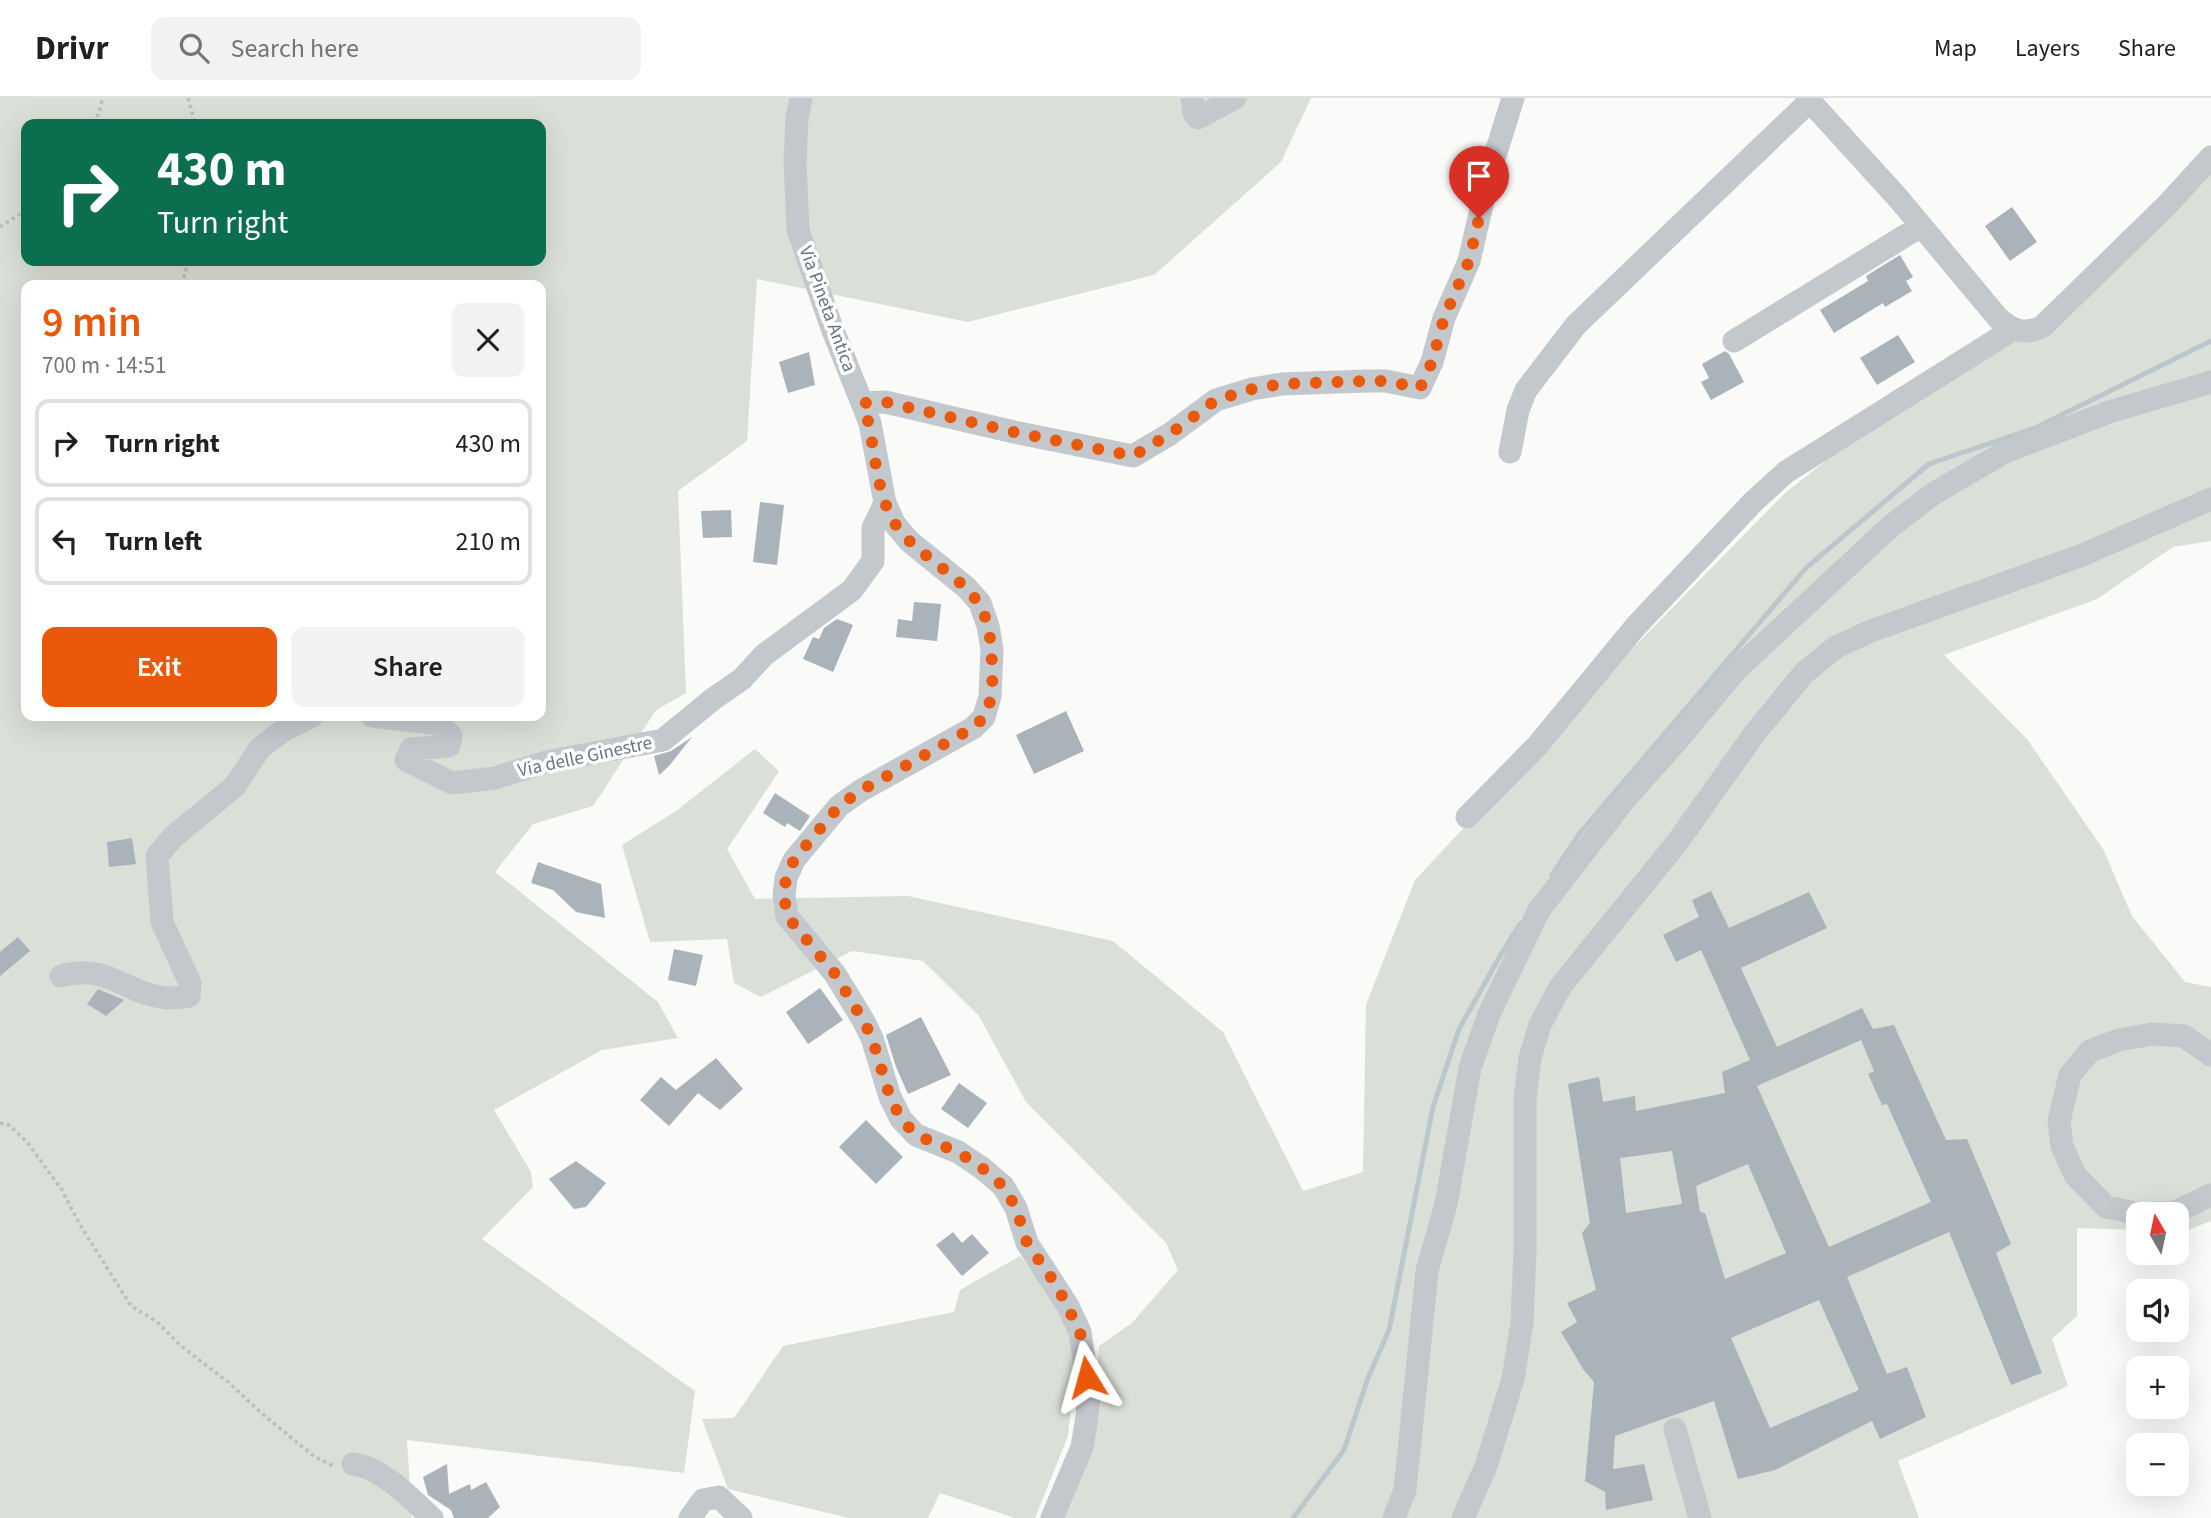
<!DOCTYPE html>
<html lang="en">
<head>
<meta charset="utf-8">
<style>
  :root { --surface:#fff; --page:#f2f2f2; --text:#202124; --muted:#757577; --line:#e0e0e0; --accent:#ea580c }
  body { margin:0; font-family:"Source Sans 3",sans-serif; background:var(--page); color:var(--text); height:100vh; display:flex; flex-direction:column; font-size:26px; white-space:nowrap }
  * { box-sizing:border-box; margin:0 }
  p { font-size:23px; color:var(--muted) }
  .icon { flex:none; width:38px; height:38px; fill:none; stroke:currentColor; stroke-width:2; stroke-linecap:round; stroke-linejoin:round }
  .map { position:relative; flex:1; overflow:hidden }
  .sheet { position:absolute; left:21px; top:182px; width:525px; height:441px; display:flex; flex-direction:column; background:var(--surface); border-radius:14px; box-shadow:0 7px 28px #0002 }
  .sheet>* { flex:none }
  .top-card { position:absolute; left:21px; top:21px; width:525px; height:147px; border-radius:14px; box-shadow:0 7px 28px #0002; background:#0b6e4f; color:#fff; overflow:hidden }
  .needle { width:46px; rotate:351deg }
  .tools { position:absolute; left:2126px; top:1104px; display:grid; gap:14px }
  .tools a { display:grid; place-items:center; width:63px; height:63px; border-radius:14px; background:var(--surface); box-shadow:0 7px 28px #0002; font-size:35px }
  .pin { position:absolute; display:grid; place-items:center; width:60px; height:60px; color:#fff; margin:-72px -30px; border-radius:50% 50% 50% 0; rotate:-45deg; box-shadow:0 0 7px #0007 }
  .pin .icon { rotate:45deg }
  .me { position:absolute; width:77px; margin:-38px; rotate:352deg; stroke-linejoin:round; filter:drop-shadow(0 0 5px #0008) }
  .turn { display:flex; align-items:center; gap:24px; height:147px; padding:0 21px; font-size:32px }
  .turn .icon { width:91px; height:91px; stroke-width:2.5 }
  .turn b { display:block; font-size:49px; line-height:60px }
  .round { display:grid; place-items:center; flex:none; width:74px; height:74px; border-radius:14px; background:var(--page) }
  .overview { display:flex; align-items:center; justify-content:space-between; height:119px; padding:0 21px }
  h1 { font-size:42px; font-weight:600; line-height:52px; color:var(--accent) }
  .primary-button { display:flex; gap:14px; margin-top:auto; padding:14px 21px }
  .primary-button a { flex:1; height:80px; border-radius:14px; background:var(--accent); color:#fff; font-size:28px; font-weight:600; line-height:80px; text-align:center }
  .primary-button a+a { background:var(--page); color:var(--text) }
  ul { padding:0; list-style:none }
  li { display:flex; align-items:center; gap:21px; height:88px; margin:0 14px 10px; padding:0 7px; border:4px solid var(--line); border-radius:14px }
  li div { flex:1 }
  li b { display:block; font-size:26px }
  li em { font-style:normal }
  header { display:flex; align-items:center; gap:42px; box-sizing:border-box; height:98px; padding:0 35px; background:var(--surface); border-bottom:2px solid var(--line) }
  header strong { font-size:33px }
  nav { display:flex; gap:38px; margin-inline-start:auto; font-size:24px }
  .search { width:490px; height:63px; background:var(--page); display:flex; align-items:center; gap:18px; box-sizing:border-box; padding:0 24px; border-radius:14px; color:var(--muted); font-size:26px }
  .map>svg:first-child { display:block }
  .green { fill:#dadfd7; fill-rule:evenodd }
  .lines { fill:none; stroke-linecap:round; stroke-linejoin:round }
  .stream { stroke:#bbc7cb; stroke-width:5 }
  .building { fill:#aab3b9; fill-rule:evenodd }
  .path { stroke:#bbbfc2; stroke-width:3.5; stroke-dasharray:3.5 3.5; stroke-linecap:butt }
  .minor { stroke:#c3c8cc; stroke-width:23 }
  .route { stroke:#ea580c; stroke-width:12; stroke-dasharray:0 21.6 }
  .labels { text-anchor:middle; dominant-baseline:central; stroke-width:7; stroke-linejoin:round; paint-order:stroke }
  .street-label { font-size:19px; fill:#657683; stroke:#fff }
</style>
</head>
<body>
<header>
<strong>Drivr</strong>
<div class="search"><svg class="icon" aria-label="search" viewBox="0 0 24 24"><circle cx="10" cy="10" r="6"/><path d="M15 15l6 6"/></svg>Search here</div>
<nav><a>Map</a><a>Layers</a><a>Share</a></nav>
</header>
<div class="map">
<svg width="2211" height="1420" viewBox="0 0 2211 1420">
  <rect width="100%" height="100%" fill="#fafaf8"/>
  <!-- green -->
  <path class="green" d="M0,0H1311L1281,64L1154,177L968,224L757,181L747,343L678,393L686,595L656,612L593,708L533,726L495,774L658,904L678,940L602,952L494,1012L531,1074L533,1089L482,1141L695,1293L684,1375L407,1342L412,1420H0ZM26,26H541V163H26ZM26,187H541V618H26Z
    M2211,70V443L2173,449L2097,501L1944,557L2027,641L2103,751L2132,818L2185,884L2211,889V1123L2185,1133H2177V1116H2138V1132L2077,1130V1218L2052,1241L2068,1288L1898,1363L1919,1420H1062L1095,1321L1099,1248L1132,1225L1178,1172L1166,1145L1026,1004L979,918L923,863L852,853L761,899L734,885L727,841L650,844L622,747L676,713L755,651L779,673L727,751L755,801L908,798L1113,843L1223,934L1303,1093L1363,1074L1366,907L1415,782L1629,554L1784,396L1843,349L2011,244L2034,242Z
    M1020,1158L1058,1205L1071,1241L1074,1278L1068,1338L1035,1420H1015L940,1395L928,1420H849L728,1391L702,1321L734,1320L783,1248L954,1214L960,1192Z"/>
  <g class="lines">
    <!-- stream -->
    <path class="stream" d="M1552,777L1580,735L1806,470L1929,366L2035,330L2211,243
      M1293,1420L1344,1352L1368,1280L1389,1232L1433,1009L1459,931L1500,858L1520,826"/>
  </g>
  <!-- building -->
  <path class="building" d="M2012,109L2037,144L2010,163L1985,128Z
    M1900,157L1913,179L1906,183L1912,193L1885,209L1883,205L1834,235L1820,212L1868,183L1866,178Z
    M1898,237L1915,264L1877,287L1860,260Z
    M1725,253L1729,256L1744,284L1711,302L1701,284L1709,280L1702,266Z
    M809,254L815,287L788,295L779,264Z
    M760,404L784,407L777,467L753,464Z
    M731,412L732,439L703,440L701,413Z
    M914,504L941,506L937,543L896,539L898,521L912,523Z
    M837,521L853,527L833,574L803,561L813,539L819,541L824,530Z
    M1066,613L1084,653L1034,676L1016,637Z
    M692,639L669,668L659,677L654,658L671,653Z
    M775,695L810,718L800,733L787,725L785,729L763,715Z
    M132,740L136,766L109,769L107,744Z
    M538,764L601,786L605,820L576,814L553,792L531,785Z
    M1711,793L1729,830L1809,794L1827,830L1741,870L1777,949L1862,910L1873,931L1894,927L1946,1042L1967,1041L2011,1146L1996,1155L2042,1275L2011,1287L1949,1134L1847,1179L1887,1276L1907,1269L1926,1319L1880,1341L1872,1323L1775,1372L1738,1381L1714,1303L1615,1338L1613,1371L1644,1366L1653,1402L1606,1412L1605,1394L1585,1383L1594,1284L1583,1271L1561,1234L1577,1224L1567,1205L1596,1192L1582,1135L1590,1125L1568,986L1599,979L1603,1004L1635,998L1636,1013L1725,995L1722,974L1750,962L1701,852L1676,864L1663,837L1699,819L1692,802ZM1861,942L1874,973L1868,976L1882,1007L1887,1006L1931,1104L1829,1149L1757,988ZM1672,1053L1682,1106L1626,1115L1620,1060ZM1748,1066L1786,1155L1725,1181L1705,1115L1700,1114L1696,1088ZM1819,1202L1859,1292L1770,1330L1731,1240Z
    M18,839L30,853L0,878V854Z
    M674,851L703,857L696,888L668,882Z
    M820,890L843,922L808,946L786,914Z
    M98,891L124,902L106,918L87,906Z
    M921,919L951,977L908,996L896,969L886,937Z
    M716,960L743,991L720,1012L698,995L669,1028L640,1002L661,979L676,992Z
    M959,985L987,1005L968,1030L941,1011Z
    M866,1022L903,1059L876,1086L839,1049Z
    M576,1063L606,1085L586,1109L574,1111L549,1081Z
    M953,1134L962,1145L972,1136L989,1155L962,1178L936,1147Z
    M447,1366L449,1396L470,1386L471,1392L486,1384L500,1409L488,1420H454L451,1412L428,1397L423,1379Z"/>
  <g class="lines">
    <!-- path -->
    <path class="path" d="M188,0L195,26
      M95,26L103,0
      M0,129L26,112
      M182,187L188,163
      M0,1025L9,1027L27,1044L62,1092L80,1127L131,1208L156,1223L181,1248L228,1284L266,1319L315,1359L334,1368"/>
    <!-- minor -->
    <path class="minor" d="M801,0L797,20L795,63L798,132L832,230L870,325L885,405L894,425L909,443L967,490L980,505L988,528L992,551L990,598L984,619L973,630L860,693L839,708L794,762L786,780L784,798L787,818L835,876L863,922L872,940L890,999L901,1021L916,1037L958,1054L982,1070L1003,1088L1016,1110L1027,1145L1068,1208L1080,1234L1089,1295L1087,1319L1082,1349L1052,1420
      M1192,0L1194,15L1198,20L1235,0
      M1807,0L1898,100L1998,220C2013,233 2023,237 2042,229L2167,107L2211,59
      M1734,243L1921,128
      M863,305L885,304L1014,334L1133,358L1170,336L1216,302L1252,291L1282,286L1366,283H1386L1420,290L1432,264L1444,220L1469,163L1489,77L1513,0
      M1510,354L1518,312L1526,292L1576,227L1810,3
      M372,618L439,626L451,638L449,648L411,651L406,662L452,685L495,680L546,664L663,642L713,601L742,581L764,557L852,492L873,463V430L885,405
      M1467,719L1537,648L1636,528L1753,404L1786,374L2012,232
      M61,878C109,865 125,896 167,900C173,900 182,899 189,898L190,885L162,824L157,758L173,739L235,688L260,650L284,632L312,618
      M2211,957L2184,938L2152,936L2119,942L2090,953L2070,977L2059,1023L2062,1048L2075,1077L2106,1109L2141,1116L2175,1114L2211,1097
      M1675,1331L1700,1420
      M353,1366C383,1370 410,1400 432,1420
      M690,1420L703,1402L719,1399L741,1420
      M1394,1420L1405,1392L1427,1173L1446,1106L1470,970L1489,916L1539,812L1626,700L1682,637L1737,571L1891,428L1933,396L2003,355L2109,314L2211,284
      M1463,1420L1486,1368L1513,1281L1522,1225L1525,1152V1000L1530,960L1540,927L1560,889L1676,746L1755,635L1804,575L1836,549L1871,533L2080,458L2211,401"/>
  </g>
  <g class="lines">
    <!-- route -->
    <path class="route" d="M1087,1279L1080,1234L1057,1188L1027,1145L1016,1110L1003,1088L982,1070L958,1054L916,1037L901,1021L890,999L872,940L863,922L835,876L787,818L784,797L786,780L794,762L839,708L860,693L973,630C977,626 982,622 984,618C992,606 993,585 992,571C991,504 976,497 927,458C915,448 902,438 894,424C873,388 876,343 863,305L885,304L1014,334L1133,358L1170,336L1216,302L1252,291L1282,286L1366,283H1386L1420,290L1432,264L1444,220L1469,163L1479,120"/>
  </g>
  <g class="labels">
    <!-- street labels -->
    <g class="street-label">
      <text transform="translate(827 211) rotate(70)">Via Pineta Antica</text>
      <text transform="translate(585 659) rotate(-12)">Via delle Ginestre</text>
    </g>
  </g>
</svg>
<div class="tools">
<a><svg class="needle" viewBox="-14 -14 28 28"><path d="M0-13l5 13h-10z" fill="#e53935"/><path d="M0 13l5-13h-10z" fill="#757577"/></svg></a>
<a><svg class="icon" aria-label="sound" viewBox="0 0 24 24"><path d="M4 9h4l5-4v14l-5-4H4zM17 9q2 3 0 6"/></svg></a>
<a>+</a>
<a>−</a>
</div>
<div class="pin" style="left:1479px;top:120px;background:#d93025"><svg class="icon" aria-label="arrive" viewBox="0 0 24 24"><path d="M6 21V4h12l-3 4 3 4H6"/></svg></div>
<svg class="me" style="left:1087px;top:1279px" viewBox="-20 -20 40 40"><path d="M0-17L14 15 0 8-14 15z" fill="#ea580c" stroke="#fff" stroke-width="4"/></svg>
<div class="top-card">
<div class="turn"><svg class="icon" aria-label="right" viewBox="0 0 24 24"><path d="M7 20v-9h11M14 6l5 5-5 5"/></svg><div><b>430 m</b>Turn right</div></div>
</div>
<section class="sheet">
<div class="overview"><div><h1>9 min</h1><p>700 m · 14:51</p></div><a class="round"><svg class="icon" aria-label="close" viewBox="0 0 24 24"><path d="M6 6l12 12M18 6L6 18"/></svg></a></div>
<ul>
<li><svg class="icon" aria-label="right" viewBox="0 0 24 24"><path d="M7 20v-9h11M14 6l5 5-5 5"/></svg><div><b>Turn right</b></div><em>430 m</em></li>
<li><svg class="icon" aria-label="left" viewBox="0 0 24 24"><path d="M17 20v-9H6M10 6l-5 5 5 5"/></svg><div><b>Turn left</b></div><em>210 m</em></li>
</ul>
<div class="primary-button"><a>Exit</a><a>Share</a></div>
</section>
</div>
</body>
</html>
